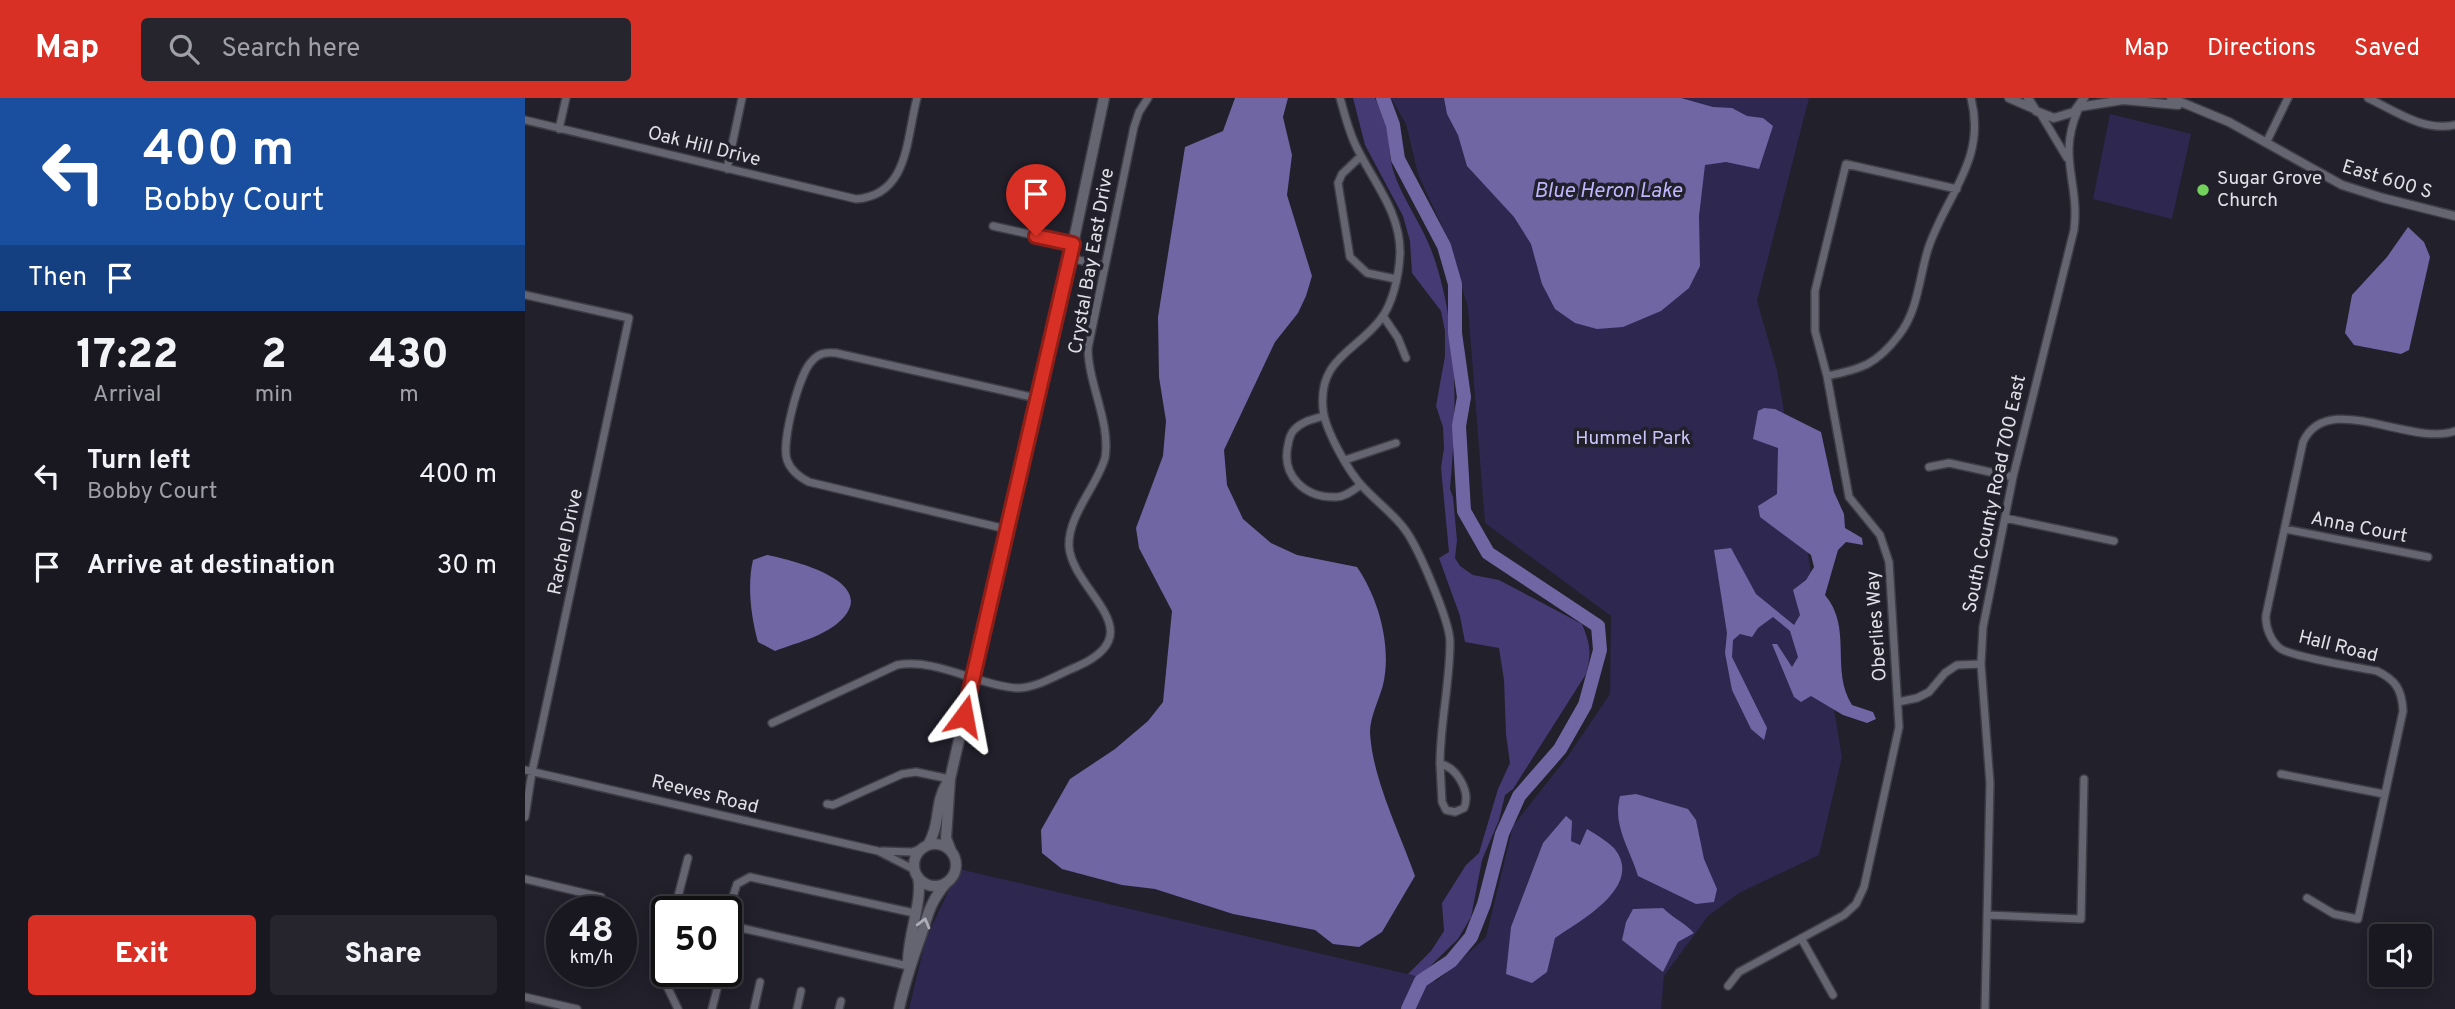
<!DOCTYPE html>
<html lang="en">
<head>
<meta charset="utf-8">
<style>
  :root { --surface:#191820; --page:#26252d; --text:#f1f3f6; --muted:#9fa0a5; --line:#37373e; --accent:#d93025 }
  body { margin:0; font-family:Overpass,sans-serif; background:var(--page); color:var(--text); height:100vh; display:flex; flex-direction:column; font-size:26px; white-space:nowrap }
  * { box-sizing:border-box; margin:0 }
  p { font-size:23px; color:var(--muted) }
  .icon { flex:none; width:38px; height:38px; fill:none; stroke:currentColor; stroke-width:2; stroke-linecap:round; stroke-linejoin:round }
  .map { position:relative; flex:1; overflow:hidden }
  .sheet { display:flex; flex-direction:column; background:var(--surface); width:525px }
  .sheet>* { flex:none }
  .hud { background:#1a4fa0; color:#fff; overflow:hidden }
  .tools { position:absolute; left:1844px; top:826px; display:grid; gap:14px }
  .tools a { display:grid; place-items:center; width:63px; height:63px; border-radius:7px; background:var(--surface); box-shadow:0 4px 18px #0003,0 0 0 2px var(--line); font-size:35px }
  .speed { position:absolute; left:21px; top:798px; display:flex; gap:14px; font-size:35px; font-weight:700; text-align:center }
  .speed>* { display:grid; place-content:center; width:91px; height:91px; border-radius:50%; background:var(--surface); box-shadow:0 4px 18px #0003,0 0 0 2px var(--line); line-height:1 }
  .speed small { font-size:18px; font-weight:400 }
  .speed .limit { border:4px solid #111; border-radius:10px; background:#fff; color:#111 }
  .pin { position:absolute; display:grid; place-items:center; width:60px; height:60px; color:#fff; margin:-72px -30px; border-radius:50% 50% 50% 0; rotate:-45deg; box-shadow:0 0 7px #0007 }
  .pin .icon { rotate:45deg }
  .me { position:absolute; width:77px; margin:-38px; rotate:13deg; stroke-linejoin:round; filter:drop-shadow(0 0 5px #0008) }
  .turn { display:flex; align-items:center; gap:24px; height:147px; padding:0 28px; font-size:32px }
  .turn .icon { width:91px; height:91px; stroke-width:2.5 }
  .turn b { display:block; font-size:49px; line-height:60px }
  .then { display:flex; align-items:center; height:66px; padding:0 28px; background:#0003; gap:14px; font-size:26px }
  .eta { display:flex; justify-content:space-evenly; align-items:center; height:119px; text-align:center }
  .eta b { font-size:42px; font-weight:800; line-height:49px }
  .action { display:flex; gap:14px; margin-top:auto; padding:14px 28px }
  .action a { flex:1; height:80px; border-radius:7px; background:var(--accent); color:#fff; font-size:28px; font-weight:800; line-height:80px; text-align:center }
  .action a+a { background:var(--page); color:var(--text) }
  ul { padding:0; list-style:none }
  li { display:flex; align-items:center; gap:21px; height:91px; padding:0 28px }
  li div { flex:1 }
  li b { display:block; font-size:26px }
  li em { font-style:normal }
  header { display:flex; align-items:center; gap:42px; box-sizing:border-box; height:98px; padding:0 35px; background:var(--accent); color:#fff }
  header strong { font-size:33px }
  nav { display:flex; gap:38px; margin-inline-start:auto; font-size:24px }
  .search { width:490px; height:63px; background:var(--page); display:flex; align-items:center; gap:18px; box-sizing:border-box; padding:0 24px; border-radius:7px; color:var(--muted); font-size:26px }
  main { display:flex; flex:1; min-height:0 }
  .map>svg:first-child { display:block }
  .green { fill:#2e274f }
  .forest { fill:#453a74 }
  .water { fill:#6f66a3 }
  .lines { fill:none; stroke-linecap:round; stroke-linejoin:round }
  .river { stroke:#6f66a3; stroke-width:14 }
  .minor-casing { stroke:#3e3d46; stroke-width:10 }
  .tertiary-casing { stroke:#3e3d46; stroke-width:11 }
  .secondary-casing { stroke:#3e3d46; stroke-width:13 }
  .minor { stroke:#656471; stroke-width:7 }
  .tertiary { stroke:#656471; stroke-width:8 }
  .secondary { stroke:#656471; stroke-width:10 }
  .oneway { stroke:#afaeb8 }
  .route-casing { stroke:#8d1f18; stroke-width:18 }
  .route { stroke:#d93025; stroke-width:12 }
  .poi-dot { fill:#74d25c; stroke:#21202b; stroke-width:2.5 }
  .labels { text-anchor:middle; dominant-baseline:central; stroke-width:7; stroke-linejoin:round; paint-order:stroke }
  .street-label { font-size:19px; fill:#e1e0e8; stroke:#21202b }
  .poi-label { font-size:19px; fill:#e1e0e8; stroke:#21202b; text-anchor:start }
  .park-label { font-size:19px; fill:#cac4fa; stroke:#21202b }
  .water-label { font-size:21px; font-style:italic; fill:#beb6fd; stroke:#21202b }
</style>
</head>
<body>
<header>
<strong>Map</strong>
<div class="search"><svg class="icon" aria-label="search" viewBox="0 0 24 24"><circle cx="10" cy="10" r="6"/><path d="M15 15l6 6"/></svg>Search here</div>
<nav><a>Map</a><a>Directions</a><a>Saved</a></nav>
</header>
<main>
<section class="sheet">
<div class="hud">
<div class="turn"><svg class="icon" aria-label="left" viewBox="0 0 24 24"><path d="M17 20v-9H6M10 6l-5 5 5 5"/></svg><div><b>400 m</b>Bobby Court</div></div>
<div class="then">Then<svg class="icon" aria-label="arrive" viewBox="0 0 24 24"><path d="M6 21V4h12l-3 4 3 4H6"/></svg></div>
</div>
<div class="eta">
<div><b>17:22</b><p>Arrival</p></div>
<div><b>2</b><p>min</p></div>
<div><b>430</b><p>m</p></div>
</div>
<ul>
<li><svg class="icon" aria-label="left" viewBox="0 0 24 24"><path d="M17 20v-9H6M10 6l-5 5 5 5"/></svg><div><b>Turn left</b><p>Bobby Court</p></div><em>400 m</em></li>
<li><svg class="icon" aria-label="arrive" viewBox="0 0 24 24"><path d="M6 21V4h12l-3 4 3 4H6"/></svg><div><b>Arrive at destination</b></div><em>30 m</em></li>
</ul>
<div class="action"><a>Exit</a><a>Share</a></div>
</section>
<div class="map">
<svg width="1930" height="911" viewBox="0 0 1930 911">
  <rect width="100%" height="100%" fill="#21202b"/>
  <!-- green -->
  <path class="green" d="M866,0H1284L1232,203L1252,272L1317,659L1294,757L1214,795L1183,818L1139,878L1136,911H384L401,840L434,771L912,883L961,839L988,728L1043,658L1085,596L1086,518L960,425L943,210L922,139L893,76L881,26Z
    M1585,16L1666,36L1647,121L1568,101Z"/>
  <!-- forest -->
  <path class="forest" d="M828,0H850C854,10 860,20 862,30C865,44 864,58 868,72C877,101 897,126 907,154C934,229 932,312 925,391L928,399L932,442L930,460L935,468L948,477L974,482L1057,526C1065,546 1067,554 1061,576L988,691L980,697L974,722L957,762L946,819L933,841L894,879L883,876L906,853L919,833L917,805L941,767L954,755L973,691L985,665L981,636L979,582L974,550L940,544L935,518L914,460L924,454L916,370L919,350L918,329L911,308L920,258V233L916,213L887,175L885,143L878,118L840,47Z"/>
  <!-- water -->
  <path class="water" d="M710,0H763L758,19L767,57L762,97L787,178L781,198L773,215L750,244L699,352L702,387L718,421L746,445L772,457L832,469C854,501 867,549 858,587C854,602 845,619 845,634C847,680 875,735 890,778L857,834L834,849L808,846L790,832L708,816L630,791L597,787L537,771L517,755L516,732L545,681L590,651L623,623L638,604L647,513L614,450L611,430L638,358L641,323L634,279L633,219L660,49L698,33Z
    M919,0H1156L1188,9L1207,10L1222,18L1238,20L1248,28L1234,71L1201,64L1180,67L1174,118L1175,168L1164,190L1136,213L1098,229L1072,231L1050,225L1030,211L1017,186L1006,146L989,119L942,68L933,37L922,16Z
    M1883,129L1899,144L1905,159L1884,252L1876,256L1829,247L1820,235L1827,197L1862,159Z
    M1239,310L1250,311L1296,334L1309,394L1319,416L1320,430L1337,440L1338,447L1321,444L1313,452L1300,497C1328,530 1305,572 1327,607L1348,614L1351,621L1342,625L1318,617L1286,598L1276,604L1269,599L1247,546H1252L1267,569L1273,559L1265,533L1248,519L1233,530L1227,539L1215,536L1208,542L1207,559L1242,630L1239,642L1226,631L1207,592L1200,555L1202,535L1189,452L1206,450L1231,496L1269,527L1275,517L1268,492L1281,482L1289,469L1286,457L1235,419L1233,408L1252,396L1253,350L1228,341L1233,313Z
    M242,457C262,461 345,480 322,515C307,537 273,544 250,553L233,544C226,519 222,487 228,462Z
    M1111,696L1163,711L1171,722L1179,761L1192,791L1189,804L1171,806L1113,778C1105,751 1087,727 1095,698Z
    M1041,718L1047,723L1046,743L1055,747L1062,731C1070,736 1082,743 1089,750C1120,788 1056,822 1030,840L1022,874L1007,885L981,876L986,829L1018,745Z
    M1138,810C1148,820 1160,825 1169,835L1153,844L1138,874L1097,842L1101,824L1108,811Z"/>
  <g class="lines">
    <!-- river -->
    <path class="river" d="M858,0L868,27L873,61L919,148L930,186V235L939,299L934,328L939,413L963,455L1073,528L1075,552L1060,607L1035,651L994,698L977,736L959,806L946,839L926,863L896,883L883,911"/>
    <defs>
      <path id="minor" d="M815,0C820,17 824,35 832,50C849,85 876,115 875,156C874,177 868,206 855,222C830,254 793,261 798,311C800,332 824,375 839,390C854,406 875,421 886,441C897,460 925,524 925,544C925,585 915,625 915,666
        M1843,0C1870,13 1899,34 1930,27
        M1515,15L1542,60
        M0,22L331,101C384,97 381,41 392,0
        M34,31L41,0
        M1741,45L1763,0
        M836,58L817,76L813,85L825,159L842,175L871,181
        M202,71L217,0
        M468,128L548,146
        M545,160L579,168
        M0,197L104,220L7,674L0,719
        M858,218L873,240L881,260
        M1302,278C1337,271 1352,266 1374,237C1393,213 1394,180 1403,151C1421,97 1462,62 1446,0
        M799,318C789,321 777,323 769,332C765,336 764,341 763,347C756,378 780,400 811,399C820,399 828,392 836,387
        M820,362L871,345
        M1404,369L1424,365L1488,379
        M1480,420L1589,443
        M481,431L284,384C274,379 266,373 262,362C256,345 274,275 287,263C294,255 301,254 311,255L511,300
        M1760,431L1903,459
        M1373,604L1392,600L1404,594L1420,575L1432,567L1456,566
        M247,625L372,567C411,560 452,587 491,590C511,591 533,576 551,569C631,534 547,494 544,448C543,417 572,388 580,360C586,324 563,286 563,250L609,29L614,14L623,0
        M915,666C932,669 946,694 939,710L930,714L921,712L917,704Z
        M0,672L353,753L390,772
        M1756,676L1859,696
        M302,706L308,707L377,676L391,674L425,681
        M357,753L387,754L398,750
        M0,781L76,799
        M1782,800L1809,816L1833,821L1878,613C1877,592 1871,582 1852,573C1831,569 1772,560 1756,551C1746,544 1740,529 1741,517L1778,344C1802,291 1885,349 1930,333
        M149,814L163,760
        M1462,817L1556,821L1559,681
        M1276,840L1308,897
        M142,863L137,878L153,911
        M383,868L216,830C198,821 207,802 212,786L225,779L389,815
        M1203,888L1214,874L1319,817L1331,806L1339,789L1374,629L1364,464L1355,437L1324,399L1302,278L1290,233V193L1321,66L1432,91
        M0,899L52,911
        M187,911L196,875
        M229,911L235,884
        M272,911L276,893
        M314,911L316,903
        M1460,911L1465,685L1456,566L1458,529L1488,379L1549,132C1555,84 1532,60 1553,12"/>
      <path id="tertiary" d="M1484,0L1507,10
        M1503,0L1511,13L1529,20L1549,14L1559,0
        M1646,0L1704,24L1817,87L1858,100L1930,118
        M1554,9L1598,2L1653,7"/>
      <path id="secondary" d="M389 767a21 21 0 1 1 42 0a21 21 0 1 1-42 0Z
        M403,747C416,725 409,706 422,685
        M426,753L421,740L425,681L545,160L579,0
        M383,864C383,836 398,803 393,779
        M374,911C379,887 385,869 393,846C403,820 402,808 421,785"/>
    </defs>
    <!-- minor casing -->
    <use href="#minor" class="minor-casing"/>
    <!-- tertiary casing -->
    <use href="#tertiary" class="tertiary-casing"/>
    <!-- secondary casing -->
    <use href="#secondary" class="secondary-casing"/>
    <!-- minor -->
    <use href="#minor" class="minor"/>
    <!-- tertiary -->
    <use href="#tertiary" class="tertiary"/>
    <!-- secondary -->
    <use href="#secondary" class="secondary"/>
  </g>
  <!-- one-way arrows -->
  <defs><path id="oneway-chevron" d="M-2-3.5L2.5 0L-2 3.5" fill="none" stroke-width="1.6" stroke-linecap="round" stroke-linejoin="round" transform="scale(1.75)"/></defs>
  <use class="oneway" href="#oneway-chevron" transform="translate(399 825) rotate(-75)"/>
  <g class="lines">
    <defs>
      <path id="route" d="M439,618L548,146L511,138"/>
    </defs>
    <!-- route casing -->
    <use href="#route" class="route-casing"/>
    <!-- route -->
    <use href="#route" class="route"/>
  </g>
  <!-- markers -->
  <circle class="poi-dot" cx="1678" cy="92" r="7"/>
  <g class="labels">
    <!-- street labels -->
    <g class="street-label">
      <text transform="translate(179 49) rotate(14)">Oak Hill Drive</text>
      <text transform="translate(1862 82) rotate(17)">East 600 S</text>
      <text transform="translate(567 163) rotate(-80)">Crystal Bay East Drive</text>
      <text transform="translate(1470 396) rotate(-78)">South County Road 700 East</text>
      <text transform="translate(1834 430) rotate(11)">Anna Court</text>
      <text transform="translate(41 444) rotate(-78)">Rachel Drive</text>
      <text transform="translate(1352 528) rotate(-94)">Oberlies Way</text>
      <text transform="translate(1813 549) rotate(14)">Hall Road</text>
      <text transform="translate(180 697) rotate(14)">Reeves Road</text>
    </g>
    <!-- poi labels -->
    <g class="poi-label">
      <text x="1692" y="81">Sugar Grove<tspan x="1692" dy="22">Church</tspan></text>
    </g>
    <!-- park labels -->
    <g class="park-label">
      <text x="1108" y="341">Hummel Park</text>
    </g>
    <!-- water labels -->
    <g class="water-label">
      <text x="1083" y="93">Blue Heron Lake</text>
    </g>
  </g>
</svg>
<div class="tools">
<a><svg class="icon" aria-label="sound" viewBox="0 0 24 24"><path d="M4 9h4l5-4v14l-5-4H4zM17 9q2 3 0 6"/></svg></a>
</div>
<div class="speed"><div>48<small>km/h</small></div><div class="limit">50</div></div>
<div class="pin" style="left:511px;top:138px;background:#d93025"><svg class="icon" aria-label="arrive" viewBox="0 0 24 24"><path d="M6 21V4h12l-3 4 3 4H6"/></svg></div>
<svg class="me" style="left:439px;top:618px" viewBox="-20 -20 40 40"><path d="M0-17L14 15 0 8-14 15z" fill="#d93025" stroke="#fff" stroke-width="4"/></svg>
</div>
</main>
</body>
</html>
